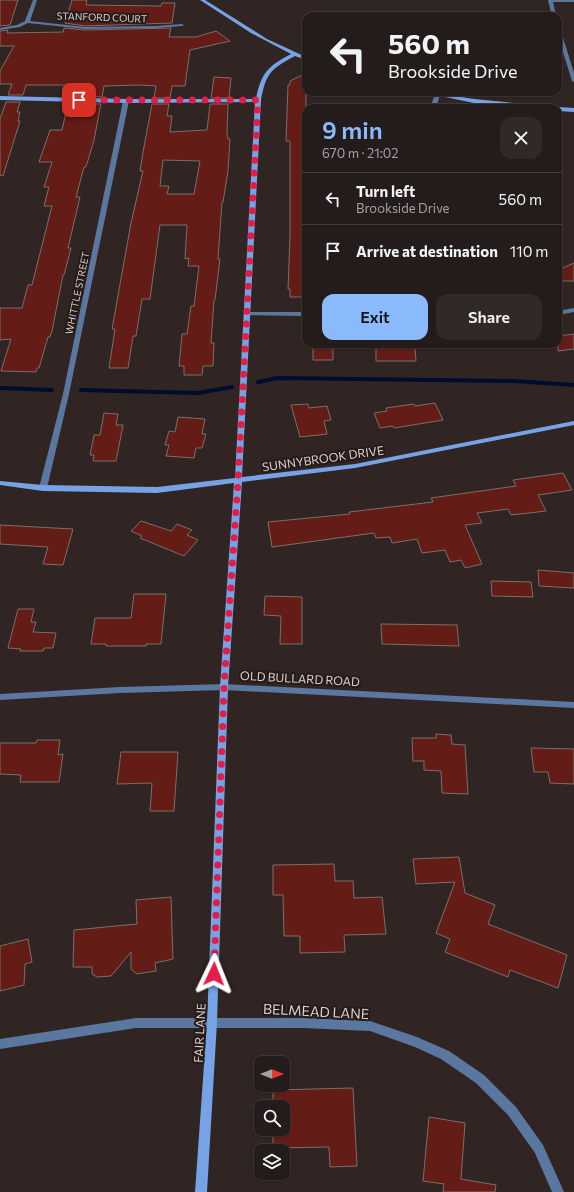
<!DOCTYPE html>
<html lang="en">
<head>
<meta charset="utf-8">
<style>
  :root { --surface:#241c1a; --page:#302927; --text:#f1f3f6; --muted:#a3a1a2; --line:#413a39; --accent:#8bbafc }
  body { margin:0; font-family:Commissioner,sans-serif; background:var(--page); color:var(--text); height:100vh; display:flex; flex-direction:column; font-size:15px; white-space:nowrap }
  * { box-sizing:border-box; margin:0 }
  p { font-size:13px; color:var(--muted) }
  .icon { flex:none; width:22px; height:22px; fill:none; stroke:currentColor; stroke-width:2; stroke-linecap:round; stroke-linejoin:round }
  .map { position:relative; flex:1; overflow:hidden }
  .panel { position:absolute; left:302px; top:104px; width:260px; height:244px; display:flex; flex-direction:column; background:var(--surface); border-radius:12px; box-shadow:0 1px 3px #0004,0 0 0 1px var(--line) }
  .panel>* { flex:none }
  .guide { position:absolute; left:302px; top:12px; width:260px; height:84px; border-radius:12px; box-shadow:0 1px 3px #0004,0 0 0 1px var(--line); background:#241c1a; color:var(--text); overflow:hidden }
  .needle { width:26px; rotate:90deg }
  .buttons { position:absolute; left:254px; top:1056px; display:grid; gap:8px }
  .buttons a { display:grid; place-items:center; width:36px; height:36px; border-radius:8px; background:var(--surface); box-shadow:0 1px 3px #0004,0 0 0 1px var(--line); font-size:20px }
  .pin { position:absolute; display:grid; place-items:center; width:34px; height:34px; color:#fff; margin:-17px; border-radius:8px; box-shadow:0 2px 6px #0006 }
  .me { position:absolute; width:44px; margin:-22px; rotate:2deg; stroke-linejoin:round; filter:drop-shadow(0 0 3px #0008) }
  .turn { display:flex; align-items:center; gap:14px; height:84px; padding:0 20px; font-size:18px }
  .turn .icon { width:52px; height:52px; stroke-width:2.5 }
  .turn b { display:block; font-size:28px; line-height:34px }
  .round { display:grid; place-items:center; flex:none; width:42px; height:42px; border-radius:12px; background:var(--page) }
  .head { display:flex; align-items:center; justify-content:space-between; height:68px; padding:0 20px }
  h1 { font-size:24px; font-weight:600; line-height:30px; color:var(--accent) }
  .cta { display:flex; gap:8px; margin-top:auto; padding:8px 20px }
  .cta a { flex:1; height:46px; border-radius:12px; background:var(--accent); color:#111; font-size:16px; font-weight:600; line-height:46px; text-align:center }
  .cta a+a { background:var(--page); color:var(--text) }
  ul { padding:0; list-style:none }
  li { display:flex; align-items:center; gap:12px; height:52px; padding:0 20px; border-top:1px solid var(--line) }
  li div { flex:1 }
  li b { display:block; font-size:15px }
  li em { font-style:normal }
  .map>svg:first-child { display:block }
  .lines { fill:none; stroke-linecap:round; stroke-linejoin:round }
  .stream { stroke:#000b31; stroke-width:4 }
  .building { fill:#631d16; stroke:#7c6e6b; fill-rule:evenodd }
  .street { fill:#5a77a0; fill-rule:evenodd }
  .secondary { fill:#75a3e6; fill-rule:evenodd }
  .route { stroke:#e11d48; stroke-width:7; stroke-dasharray:0 12.6 }
  .labels { text-anchor:middle; dominant-baseline:central; stroke-width:4; stroke-linejoin:round; paint-order:stroke }
  .far-street-label { font-size:10px; fill:#d9d1cf; stroke:#261b19 }
  .street-label { font-size:12px; fill:#d9d1cf; stroke:#261b19 }
  .near-street-label { font-size:14px; fill:#d9d1cf; stroke:#261b19 }
</style>
</head>
<body>
<div class="map">
<svg width="574" height="1192" viewBox="0 0 574 1192">
  <rect width="100%" height="100%" fill="#302523"/>
  <g class="lines">
    <!-- stream -->
    <path class="stream" d="M258,382L277,378L514,381L574,385
      M0,388L52,390
      M81,390L198,393L232,387"/>
  </g>
  <!-- building -->
  <path class="building" d="M0,0H18L10,25L0,26Z
    M72,0H87L86,5L161,6L162,3H175L172,23L85,26L65,23Z
    M64,28L85,30L171,28L169,37H196L216,31L230,41L190,50L185,86H172L170,98H154L156,86L139,85L104,86L102,97L69,96L72,86L65,85H26L23,95H8L12,84H0V71L14,46H0V31L8,30L7,33L63,32Z
    M306,73V297H290V289H288L290,236V141H286L288,85H290V81Z
    M214,77L231,78L229,98H211Z
    M6,102H20L17,112H20L18,121H20L3,176L0,175V119Z
    M68,103L101,104L94,140L86,167H84L76,197H80L68,248H71L64,275H63L52,331L50,337H48L39,368H37L36,372L1,371L11,339L0,340V308H22L28,285H32L52,206H44L49,187H44L52,162H39L50,130H62Z
    M152,104H169L167,116H172L170,132L207,130L210,104H228L227,133L228,139H230L228,171L223,202H222L218,259H220L215,300H214L211,343H214L213,366H203L202,375H184V366H179L182,334H187L191,306H194L199,266H188L189,258L185,259L187,225H160L150,299H142L136,336H133L128,368H109L115,329H112L131,223L143,171H140L143,152ZM163,160L200,161L194,194H167L169,186H160Z
    M574,263V281H558V270Z
    M574,334V349L558,351V336Z
    M313,344H333V360H313Z
    M376,348H415L416,361H376Z
    M435,403L443,420L394,428L393,426L380,428L374,413L387,411L386,408L414,404L415,406Z
    M308,404L309,408L327,406L331,420L324,421L327,434L300,437L291,405Z
    M104,413L118,414L116,425H123L116,461H93L94,455H90L94,435H100Z
    M178,417L205,419L202,434H206L202,448H196L194,458L166,456L169,445H165L169,431L175,432Z
    M563,473L572,490L538,495L546,511L511,515L508,509L477,513L482,523L465,525L482,564L465,568L461,560L450,562L445,550L422,553L417,539L392,543L390,537L376,538L374,533L272,547L268,522L350,514L349,512L433,502L431,498L516,486L513,480Z
    M141,521L171,531L177,524L192,530L187,535L198,540L184,556L140,538L142,536L131,531Z
    M0,525L73,529L63,565L43,564L48,547L0,544Z
    M538,570L574,573V588L539,586Z
    M491,581L531,582L533,597L492,596Z
    M134,594H166L161,644H146V646H106V644H91L95,618H131Z
    M265,596L302,597V644H280L281,616L264,615Z
    M18,609H34L31,622H36L33,632L56,633L53,648H44L43,651H20L21,649L8,648Z
    M381,624L457,625L459,646L382,644Z
    M436,734L451,735L452,744L465,745L468,794L442,793L441,771L424,770V761H413L412,738H436Z
    M37,740H60L58,755L63,754L59,782H20L21,775L0,774V743H36Z
    M531,748L574,749V784L550,783L548,772H534Z
    M121,752H178L174,811H150L152,783L117,784Z
    M459,857L465,893L495,905L488,924L567,955L558,988L510,970L508,977L445,952L450,939L436,933L455,882L416,884L413,859Z
    M334,864L335,881H353L354,898L382,897L386,934L344,935L345,952L300,953V936H284L283,895H273V865Z
    M171,897L173,959L155,963L156,971L137,974L131,969V952L111,976L97,977L92,974V967H73L74,930L137,924L136,900Z
    M28,939L32,962L25,964L24,985L0,991V946Z
    M353,1088L357,1166L330,1167L329,1147L273,1148V1129H283V1107H273V1090Z
    M429,1117L465,1123L461,1179L496,1185L495,1192H443L444,1184L423,1181Z"/>
  <g class="lines">
    <!-- street -->
    <path class="street" d="M33,0H37L30,21L85,27L156,26L182,24L184,25L182,26L156,28L85,29L28,23L20,27L0,30V28L17,25L25,21Z
      M548,0H574V2H553L556,16H552Z
      M558,27L560,28L574,73V82L572,81L558,36Z
      M435,94L440,95L436,108H430Z
      M126,99L129,101L69,394L47,488L43,491L39,488L63,394L123,101Z
      M574,308V312L558,315V311Z
      M247,312H306V316L245,315L244,314Z
      M224,684L574,702V708L224,690L120,693L0,700V694L120,687Z
      M136,1018H303L370,1021L417,1037L449,1051L484,1075L516,1107L543,1145L564,1192H552L535,1153L508,1115L476,1083L441,1059L415,1047L370,1031L303,1028H136L0,1049V1039Z"/>
    <!-- secondary -->
    <path class="secondary" d="M200,0H205L267,39L306,57V60L295,56C271,69 266,73 261,100L242,477L355,464L574,421V425L355,468L242,482L228,687L217,1022L207,1192H195L207,1022L220,687L234,483L157,493L43,491L0,485V481L43,485L157,487L235,478L255,102L126,103L0,100V96L126,99H256C261,73 268,66 291,54L251,33Z
      M421,92H432L474,99L544,106L547,108H529L474,103Z
      M558,107L574,108V112L558,111V108H556Z"/>
  </g>
  <g class="lines">
    <!-- route -->
    <path class="route" d="M79,100H258L238,481L224,687L214,974"/>
  </g>
  <g class="labels">
    <!-- far-street labels -->
    <g class="far-street-label">
      <text transform="translate(102 17) rotate(2)">STANFORD COURT</text>
      <text transform="translate(77 293) rotate(-78)">WHITTLE STREET</text>
    </g>
    <!-- street labels -->
    <g class="street-label">
      <text transform="translate(323 458) rotate(-8)">SUNNYBROOK DRIVE</text>
      <text transform="translate(300 678) rotate(3)">OLD BULLARD ROAD</text>
      <text transform="translate(199 1033) rotate(-87)">FAIR LANE</text>
    </g>
    <!-- near-street labels -->
    <g class="near-street-label">
      <text transform="translate(316 1011) rotate(3)">BELMEAD LANE</text>
    </g>
  </g>
</svg>
<div class="buttons">
<a><svg class="needle" viewBox="-14 -14 28 28"><path d="M0-13l5 13h-10z" fill="#e53935"/><path d="M0 13l5-13h-10z" fill="#a3a1a2"/></svg></a>
<a><svg class="icon" aria-label="search" viewBox="0 0 24 24"><circle cx="10" cy="10" r="6"/><path d="M15 15l6 6"/></svg></a>
<a><svg class="icon" aria-label="layers" viewBox="0 0 24 24"><path d="M12 4l9 5-9 5-9-5zM3 14l9 5 9-5"/></svg></a>
</div>
<div class="pin" style="left:79px;top:100px;background:#d93025"><svg class="icon" aria-label="arrive" viewBox="0 0 24 24"><path d="M6 21V4h12l-3 4 3 4H6"/></svg></div>
<svg class="me" style="left:214px;top:974px" viewBox="-20 -20 40 40"><path d="M0-17L14 15 0 8-14 15z" fill="#e11d48" stroke="#fff" stroke-width="4"/></svg>
<div class="guide">
<div class="turn"><svg class="icon" aria-label="left" viewBox="0 0 24 24"><path d="M17 20v-9H6M10 6l-5 5 5 5"/></svg><div><b>560 m</b>Brookside Drive</div></div>
</div>
<section class="panel">
<div class="head"><div><h1>9 min</h1><p>670 m · 21:02</p></div><a class="round"><svg class="icon" aria-label="close" viewBox="0 0 24 24"><path d="M6 6l12 12M18 6L6 18"/></svg></a></div>
<ul>
<li><svg class="icon" aria-label="left" viewBox="0 0 24 24"><path d="M17 20v-9H6M10 6l-5 5 5 5"/></svg><div><b>Turn left</b><p>Brookside Drive</p></div><em>560 m</em></li>
<li><svg class="icon" aria-label="arrive" viewBox="0 0 24 24"><path d="M6 21V4h12l-3 4 3 4H6"/></svg><div><b>Arrive at destination</b></div><em>110 m</em></li>
</ul>
<div class="cta"><a>Exit</a><a>Share</a></div>
</section>
</div>
</body>
</html>
